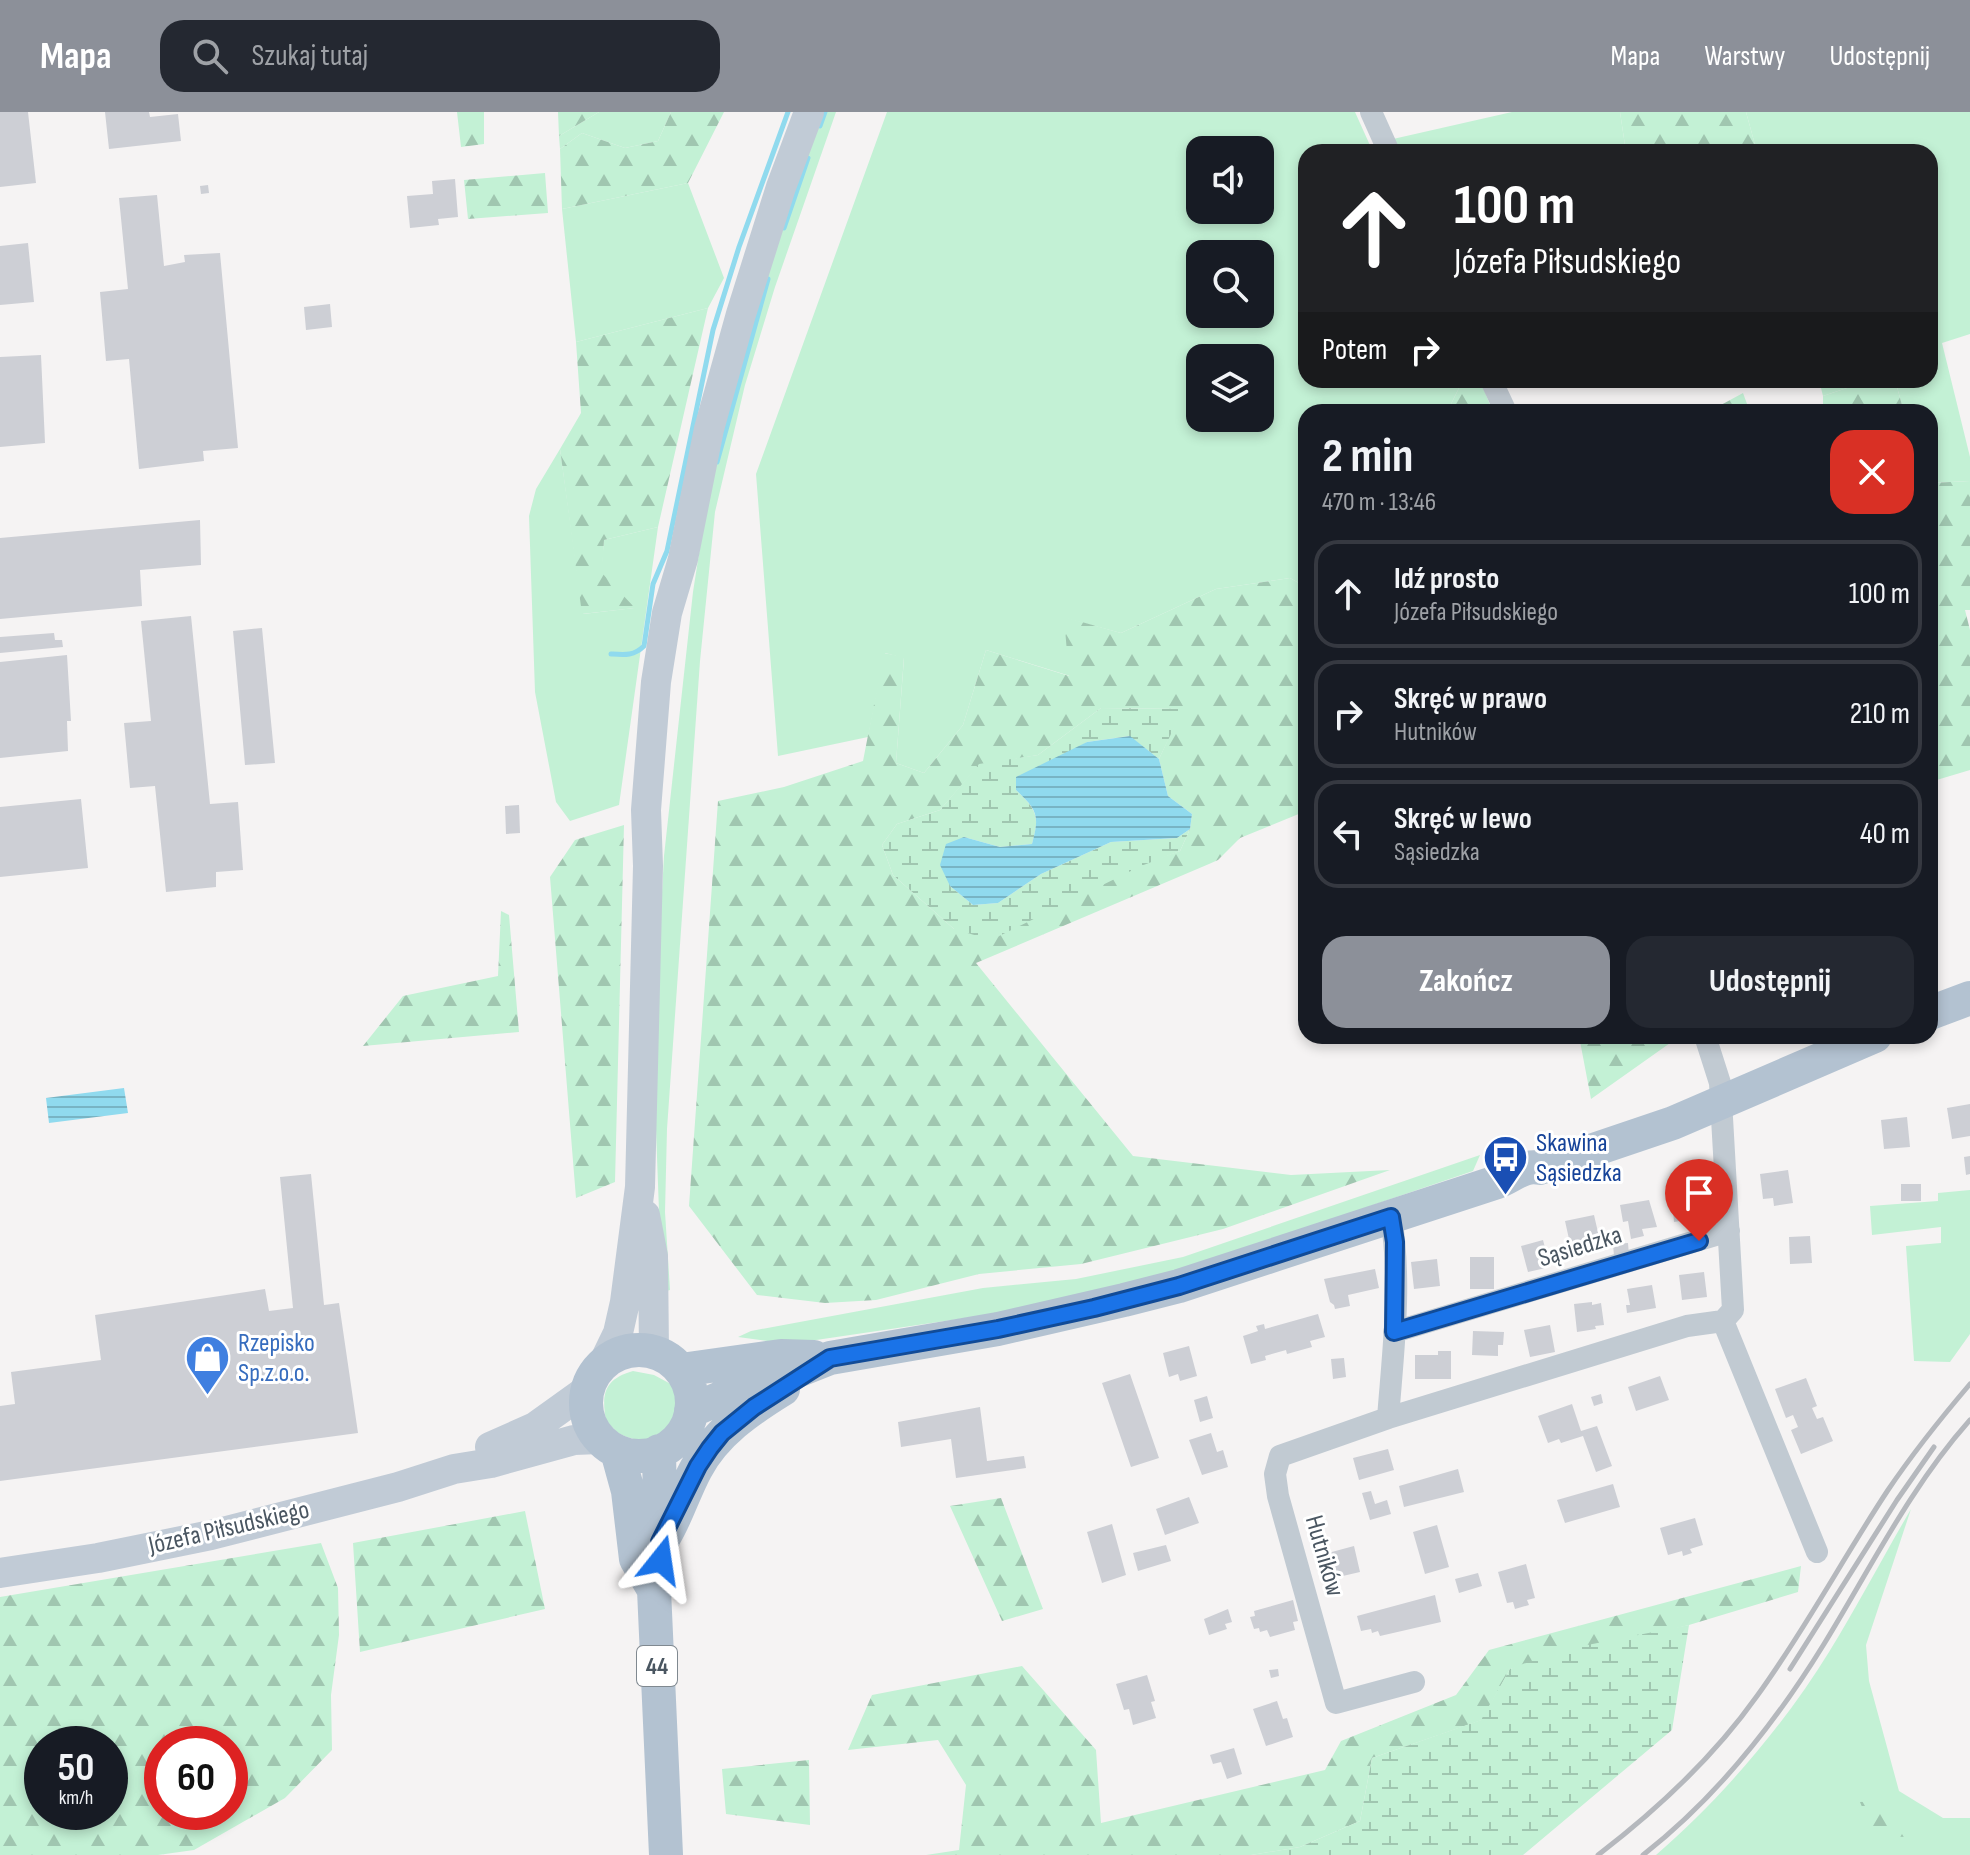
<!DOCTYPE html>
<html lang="pl">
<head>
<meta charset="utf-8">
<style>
  :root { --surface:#171b24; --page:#242831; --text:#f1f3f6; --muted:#9ea1a6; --line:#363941; --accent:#8c9099 }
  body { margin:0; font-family:"Sofia Sans Condensed",sans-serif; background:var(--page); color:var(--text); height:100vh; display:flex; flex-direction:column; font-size:30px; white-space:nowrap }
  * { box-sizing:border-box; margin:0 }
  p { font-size:26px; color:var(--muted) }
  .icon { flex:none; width:44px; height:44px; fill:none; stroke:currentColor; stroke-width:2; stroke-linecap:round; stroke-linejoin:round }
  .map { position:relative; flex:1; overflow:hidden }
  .drawer { position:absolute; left:1298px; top:292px; width:640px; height:640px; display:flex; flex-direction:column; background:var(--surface); border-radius:24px; box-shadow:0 4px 12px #0003 }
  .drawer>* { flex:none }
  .banner { position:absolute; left:1298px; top:32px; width:640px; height:244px; border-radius:24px; box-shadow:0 4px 12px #0003; background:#202124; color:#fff; overflow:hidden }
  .tools { position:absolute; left:1186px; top:24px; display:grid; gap:16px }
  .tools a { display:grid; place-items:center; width:88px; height:88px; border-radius:16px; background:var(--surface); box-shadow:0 4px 12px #0003; font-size:40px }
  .speed { position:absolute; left:24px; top:1614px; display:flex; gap:16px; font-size:40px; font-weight:700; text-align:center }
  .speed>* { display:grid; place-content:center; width:104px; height:104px; border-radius:50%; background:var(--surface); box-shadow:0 4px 12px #0003; line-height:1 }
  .speed small { font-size:20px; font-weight:400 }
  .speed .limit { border:12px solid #d22; background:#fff; color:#111 }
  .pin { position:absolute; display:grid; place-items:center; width:68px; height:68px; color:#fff; margin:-82px -34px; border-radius:50% 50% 50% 0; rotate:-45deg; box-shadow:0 0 8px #0007 }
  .pin .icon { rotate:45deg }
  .me { position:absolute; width:88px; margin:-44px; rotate:15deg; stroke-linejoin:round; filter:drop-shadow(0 0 6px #0008) }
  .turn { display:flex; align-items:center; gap:28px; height:168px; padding:0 24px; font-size:36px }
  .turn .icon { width:104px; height:104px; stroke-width:2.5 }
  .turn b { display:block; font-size:56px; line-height:68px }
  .then { display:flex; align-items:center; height:76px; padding:0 24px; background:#0003; gap:16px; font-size:30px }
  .round { display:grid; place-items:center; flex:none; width:84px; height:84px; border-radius:24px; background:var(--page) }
  .overview { display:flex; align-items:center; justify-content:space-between; height:136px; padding:0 24px }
  h1 { font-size:48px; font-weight:700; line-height:60px }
  .cta { display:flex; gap:16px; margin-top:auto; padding:16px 24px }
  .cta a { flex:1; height:92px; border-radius:24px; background:var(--accent); color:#fff; font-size:32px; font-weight:700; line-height:92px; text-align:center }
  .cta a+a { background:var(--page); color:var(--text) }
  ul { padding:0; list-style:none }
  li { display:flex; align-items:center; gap:24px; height:108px; margin:0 16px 12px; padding:0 8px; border:4px solid var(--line); border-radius:24px }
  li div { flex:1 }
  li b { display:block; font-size:30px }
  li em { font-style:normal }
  header { display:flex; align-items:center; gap:48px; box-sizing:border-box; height:112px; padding:0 40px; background:var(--accent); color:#fff }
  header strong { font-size:38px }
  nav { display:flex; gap:44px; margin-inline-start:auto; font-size:28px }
  .search { width:560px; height:72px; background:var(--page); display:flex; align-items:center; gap:20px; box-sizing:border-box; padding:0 28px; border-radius:24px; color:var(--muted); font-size:30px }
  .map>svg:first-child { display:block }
  .grass { fill:#c3f1d5; fill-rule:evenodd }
  .forest { fill:url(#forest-firs); fill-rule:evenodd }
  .wetland { fill:url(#wetland-marsh) }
  .water { fill:url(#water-rules) }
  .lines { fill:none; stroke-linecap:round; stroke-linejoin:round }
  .stream { stroke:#90daee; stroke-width:5 }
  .building { fill:#cdcfd5 }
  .minor { stroke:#c1cad2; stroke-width:22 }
  .secondary { stroke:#c1cbd6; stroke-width:30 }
  .primary { stroke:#b3c2d1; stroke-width:34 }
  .rail { stroke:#b5b8bd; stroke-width:5 }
  .route-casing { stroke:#114b97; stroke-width:20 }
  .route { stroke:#1a73e8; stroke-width:14 }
  .labels { text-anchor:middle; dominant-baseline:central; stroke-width:6; stroke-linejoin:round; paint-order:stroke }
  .shield { fill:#fff; stroke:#808990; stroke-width:2 }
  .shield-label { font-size:24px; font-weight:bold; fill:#4a5661 }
  .transit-label { font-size:26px; fill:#164399; stroke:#fff; text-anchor:start }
  .street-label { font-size:26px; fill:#4a5661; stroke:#fff }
  .shop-label { font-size:26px; fill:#366cbe; stroke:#fff; text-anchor:start }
</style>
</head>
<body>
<header>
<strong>Mapa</strong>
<div class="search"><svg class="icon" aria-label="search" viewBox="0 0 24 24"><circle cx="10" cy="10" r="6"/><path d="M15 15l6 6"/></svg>Szukaj tutaj</div>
<nav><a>Mapa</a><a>Warstwy</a><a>Udostępnij</a></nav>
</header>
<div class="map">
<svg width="1970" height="1743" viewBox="0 0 1970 1743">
  <defs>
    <pattern id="forest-firs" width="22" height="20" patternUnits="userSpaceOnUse" patternTransform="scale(2)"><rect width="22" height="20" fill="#c3f1d5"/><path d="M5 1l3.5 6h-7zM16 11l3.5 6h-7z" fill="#a0c6b0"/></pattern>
    <pattern id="wetland-marsh" width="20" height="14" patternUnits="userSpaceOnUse" patternTransform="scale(2)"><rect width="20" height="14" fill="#c3f1d5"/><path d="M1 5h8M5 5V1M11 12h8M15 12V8" fill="none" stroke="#a0c6b0"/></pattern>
    <pattern id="water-rules" width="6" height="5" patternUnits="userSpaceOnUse" patternTransform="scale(2)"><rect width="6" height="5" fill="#90daee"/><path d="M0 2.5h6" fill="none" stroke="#78b4c4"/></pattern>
  </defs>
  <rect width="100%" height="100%" fill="#f5f3f3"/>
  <!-- grass -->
  <path class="grass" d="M599,0H671L658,29L625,36L582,21L560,37L559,24Z
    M821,0H836L775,175L745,273L715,400L700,549L667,1017L665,1100L670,1178L662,1180L655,991L659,835L664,744L693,480L712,358L784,107Z
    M887,0H1355L1373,40H1306V268H1463L1447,300H1306V475L1290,466L1216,477L1121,521L1065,506L1070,564L986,538L963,613L924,661L896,651L904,546L885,541L868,625L778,644L756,362ZM1200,38H1260V98H1200ZM1200,142H1260V202H1200ZM1200,246H1260V306H1200Z
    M1512,0H1620L1626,40H1399L1393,27Z
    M1746,0H1970V222L1942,231L1970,345V369L1930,371V300H1904L1895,268H1930V40H1757Z
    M688,71L724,166L708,196L576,230L562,97Z
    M1819,268H1871L1823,284Z
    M560,337L583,502L634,496L601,461L604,428L658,415L619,693L570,709L556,690L535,580L529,404L536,377Z
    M1480,1043L1473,1059L1370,1094L1274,1134L1061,1192L789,1232L738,1225L751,1219L983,1176L1076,1167L1183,1145Z
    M1970,1078V1222L1950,1250L1914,1249L1906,1134L1941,1131V1115L1872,1123L1870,1094L1938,1089V1081Z
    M633,1259L654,1263L682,1278C686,1313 653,1340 620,1322C615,1319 610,1313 606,1308C601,1281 605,1267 633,1259Z
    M1911,1397L1866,1533L1869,1569L1899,1679L1943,1706H1970V1743H1656C1720,1688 1785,1612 1829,1540C1858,1493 1883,1445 1911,1397Z"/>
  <!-- forest -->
  <path class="forest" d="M457,0H484V32L461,35Z
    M558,0H599L559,24Z
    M671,0H724L688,71L562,97L560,37L582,21L625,36L658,29Z
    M1620,0H1746L1757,40H1626Z
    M545,61L548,101L468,107L464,68Z
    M708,196L658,415L604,428L602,461L635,496L582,502L560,337L581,301L576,230Z
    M1463,268H1480L1493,300H1447Z
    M1871,268H1895L1904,300H1823V284Z
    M1743,281L1750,300H1708Z
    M1970,369V498H1965L1970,518V658L1930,670V371Z
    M1290,466L1306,475V699L1240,726L1218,748L1209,752L976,851L1133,1044L1291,1063L1390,1058L1223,1117L1081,1152L979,1162L876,1188L825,1191L757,1183L689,1094L718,689L784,675L863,649L884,541L904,545L896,651L924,661L963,613L986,538L1069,564L1064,505L1121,521L1216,477ZM1101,596L1182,597L1159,647L1168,684L1192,702L1190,717L1180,739L954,817L893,763L882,733L897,712L940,698L979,653L1038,643Z
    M624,713L615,1070L576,1086L550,765L575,728Z
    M501,799L509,803L519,920L363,934L403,884L498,864Z
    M1579,924H1680L1591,987Z
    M1001,1386L1043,1497L1002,1509L950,1394Z
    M525,1399L545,1497L360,1540L353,1431Z
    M321,1431L338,1476L339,1523L331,1583L332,1638L285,1686L194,1738L158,1743H0V1485ZM42,1632H110V1700H42ZM162,1632H230V1700H162Z
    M1801,1454L1798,1480L1689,1513L1510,1557L1482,1608L1372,1646L1360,1709L1300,1735L1251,1743H926L959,1738L966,1673L938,1628L848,1638L872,1583L1022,1554L1096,1638L1101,1711L1325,1658L1341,1629L1456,1583L1489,1538Z
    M809,1648L810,1713L726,1702L722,1657Z
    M1876,1689L1909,1725L1874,1724L1860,1690Z"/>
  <!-- wetland -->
  <path class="wetland" d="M1101,596L1183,597L1159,647L1129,624L1087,630L1016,678C1037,698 1040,704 1032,732L1000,735L964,725L950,774L973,793L998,791L1041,762L1111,730L1177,726L1190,717L1180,739L1141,754L991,828L954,817L893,763L882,733L897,712L940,698L979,652L1038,643Z
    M1689,1513L1672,1618L1523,1743H1251L1300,1735L1360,1709L1372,1646L1481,1608L1510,1557L1557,1539Z"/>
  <!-- water -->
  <path class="water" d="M1130,624L1159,647L1168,684L1192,702L1190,717L1177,726L1111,730L1041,762L998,791L973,793L950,774L940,753L946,732L964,725L1000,735L1032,732C1040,703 1037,698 1016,678V665L1087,630Z
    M124,976L128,1001L49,1011L46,986Z"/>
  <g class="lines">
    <!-- stream -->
    <path class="stream" d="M820,14L825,0
      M784,116L808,46
      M717,350L768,167
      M611,542C625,543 634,544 644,534L653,472L667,439L713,218L739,135L788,0"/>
  </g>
  <!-- building -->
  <path class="building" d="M0,0H28L36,71L0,75Z
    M105,0H149L150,5L178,2L181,29L109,37Z
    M455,67L458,105L438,107L439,113L410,116L407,84L433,82L432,69Z
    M208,73L209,81L201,82L200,74Z
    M157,83L164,154L185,150L184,143L220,141L238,336L203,339L204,349L139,357L129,247L106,249L100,180L128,177L119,86Z
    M28,131L34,190L0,193V134Z
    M330,192L332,215L306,218L304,195Z
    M41,243L45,331L0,335V245Z
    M200,408L201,453L140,458L142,494L0,507V426Z
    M191,504L210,692L238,690L243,758L216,760V775L166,780L155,674L130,676L124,611L151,609L141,509Z
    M262,516L275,651L245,653L233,519Z
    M54,521L55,528H62L63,535L0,541V525Z
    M67,543L71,609H67L68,639L0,646V550Z
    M81,687L88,756L0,765V695Z
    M519,693L520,721L506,722L505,694Z
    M1970,992V1024L1952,1027L1947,996Z
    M1907,1005L1910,1035L1884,1037L1881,1008Z
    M1970,1044V1062L1966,1063L1964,1045Z
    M1788,1058L1793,1091L1774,1094L1773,1086L1763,1087L1760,1062Z
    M311,1062L324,1193L339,1191L358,1321L0,1369V1294L15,1292L11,1260L101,1248L95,1203L265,1177L269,1199L293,1196L280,1065Z
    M1901,1072H1921V1089H1901Z
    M1707,1077L1710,1104L1674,1110L1672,1087L1692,1085V1079Z
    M1649,1088L1657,1115L1642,1117L1644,1124L1631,1127L1628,1109L1623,1110L1620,1093Z
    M1594,1103L1600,1129L1592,1131L1594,1139L1581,1142L1580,1134L1571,1136L1565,1109Z
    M1810,1124L1812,1151L1790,1152L1789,1125Z
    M1543,1128L1550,1155L1528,1160L1521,1134Z
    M1628,1131L1629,1143L1614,1144L1613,1132Z
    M1470,1145H1494V1177H1470Z
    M1437,1147L1440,1174L1414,1177L1411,1150Z
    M1375,1157L1379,1176L1348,1183L1350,1194L1335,1197L1334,1193L1330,1190L1324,1167Z
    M1704,1160L1707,1185L1682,1188L1679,1163Z
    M1652,1173L1656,1196L1627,1201L1626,1193H1630L1627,1177Z
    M1592,1190V1193L1601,1191L1604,1213L1595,1214L1596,1217L1577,1220L1574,1192Z
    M1318,1202L1325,1225L1310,1229L1312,1235L1287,1242L1286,1238L1265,1244L1266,1248L1251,1252L1243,1224L1258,1219L1256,1214L1264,1212L1265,1217Z
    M1550,1213L1555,1240L1530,1245L1524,1218Z
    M1473,1219L1504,1220L1503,1233H1498V1244L1472,1243Z
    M1189,1234L1197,1264L1180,1269L1178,1262L1169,1265L1163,1241Z
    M1438,1239H1451V1267H1415V1243H1438Z
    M1344,1246L1346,1265L1333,1267L1331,1247Z
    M1130,1262L1159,1346L1131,1355L1102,1271Z
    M1660,1264L1669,1288L1636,1299L1628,1275Z
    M1806,1266L1817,1294L1812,1296L1817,1307L1823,1305L1833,1329L1801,1342L1791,1318L1798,1315L1793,1303L1786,1306L1775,1277Z
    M1601,1282L1603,1291L1594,1294L1591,1285Z
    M1207,1284L1213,1306L1200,1310L1194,1288Z
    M1572,1292L1581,1319L1597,1314L1612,1354L1596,1360L1583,1324L1561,1331L1559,1327L1548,1331L1538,1304Z
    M980,1295L987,1349L1024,1344L1026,1356L956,1366L951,1327L901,1335L898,1310Z
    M1211,1321L1217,1340L1223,1338L1228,1355L1202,1363L1189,1328Z
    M1388,1337L1394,1358L1359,1368L1353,1346Z
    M1458,1357L1464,1380L1404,1395L1399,1374Z
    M1613,1372L1620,1395L1565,1411L1557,1388Z
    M1371,1379L1375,1392L1387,1388L1391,1402L1370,1408L1362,1381Z
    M1189,1385L1199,1411L1165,1423L1156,1397Z
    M1695,1406L1703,1433L1690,1437L1692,1441L1683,1444L1682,1439L1668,1443L1660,1416Z
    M1112,1412L1126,1463L1102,1471L1087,1420Z
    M1437,1413L1449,1455L1425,1462L1413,1420Z
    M1166,1433L1171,1449L1138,1459L1133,1441Z
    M1354,1434L1360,1460L1334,1466L1328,1441Z
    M1526,1452L1535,1486L1527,1488L1529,1493L1515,1497L1513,1490L1507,1491L1498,1460Z
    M1478,1461L1482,1474L1459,1481L1455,1467Z
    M1435,1483L1441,1510L1380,1524L1378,1519L1372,1521L1371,1517L1361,1519L1357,1504Z
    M1293,1488L1298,1509L1293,1510L1295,1518L1270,1525L1267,1518L1260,1520L1259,1516L1254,1517L1250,1505L1255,1504L1254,1499Z
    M1228,1497L1232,1510L1225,1512L1227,1517L1209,1523L1204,1507Z
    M1278,1557L1279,1564L1271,1566L1269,1558Z
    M1147,1563L1155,1589L1151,1590L1156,1606L1133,1613L1129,1597L1124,1598L1116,1572Z
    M1277,1589L1283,1607L1287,1606L1293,1625L1266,1634L1253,1597Z
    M1234,1636L1242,1662L1227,1667L1221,1650L1213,1652L1210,1643Z"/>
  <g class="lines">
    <!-- minor -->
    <path class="minor" d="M1371,0L1389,40
      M1491,268L1506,300
      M1705,924L1720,971L1733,1198L1723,1209L1817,1440
      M1391,1105C1402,1171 1393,1240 1388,1306L1280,1344L1275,1362L1278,1384L1336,1591L1414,1570
      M1394,1220L1729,1119
      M1388,1306L1687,1214L1723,1209"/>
    <!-- secondary -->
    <path class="secondary" d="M645,1103L653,1144L654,1240
      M604,1250L618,1221L625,1190L640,1075L648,754L646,698L656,570L667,501L683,447L709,317L741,202L781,75L809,0
      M490,1335L535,1315L588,1277
      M0,1461L98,1446L211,1423L398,1375L454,1357L491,1351L574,1328L600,1327"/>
    <!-- primary -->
    <path class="primary" d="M1930,901L1970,886
      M586 1291a53 53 0 1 1 106 0a53 53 0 1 1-106 0Z
      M681,1258L781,1244L814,1245
      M691,1299L734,1280L772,1269L830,1246L998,1217L1124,1188L1179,1174L1497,1070C1512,1065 1523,1052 1540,1056L1673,1011L1875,924
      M617,1339L628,1379L636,1447L654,1478
      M659,1339L661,1448L654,1478L666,1743
      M664,1425C677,1404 684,1379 696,1357C715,1321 749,1298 783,1277"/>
    <!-- rail -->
    <path class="rail" d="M1790,1557L1897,1388L1934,1335
      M1598,1743C1658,1697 1713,1646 1757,1584C1805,1518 1843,1446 1888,1378C1913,1341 1941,1306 1970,1272
      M1643,1743C1716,1686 1776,1610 1824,1532C1870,1457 1911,1374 1970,1308"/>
  </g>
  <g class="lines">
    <defs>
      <path id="route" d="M661,1448L660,1430L698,1354L710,1336L722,1321L754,1295L830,1246L998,1217L1094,1196L1179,1174L1391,1105L1395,1130L1394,1220L1699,1129"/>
    </defs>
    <!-- route casing -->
    <use href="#route" class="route-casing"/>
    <!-- route -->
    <use href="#route" class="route"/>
  </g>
  <!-- icons -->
  <defs>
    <symbol id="bus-pin" viewBox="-11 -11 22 30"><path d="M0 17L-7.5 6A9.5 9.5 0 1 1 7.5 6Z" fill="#1a4fb4" stroke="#fff"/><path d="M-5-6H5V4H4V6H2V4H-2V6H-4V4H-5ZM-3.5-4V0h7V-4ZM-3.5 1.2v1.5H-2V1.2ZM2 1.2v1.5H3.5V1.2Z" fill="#fff"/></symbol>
    <symbol id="shop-pin" viewBox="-11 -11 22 30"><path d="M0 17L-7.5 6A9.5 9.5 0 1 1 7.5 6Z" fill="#3f7fe0" stroke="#fff"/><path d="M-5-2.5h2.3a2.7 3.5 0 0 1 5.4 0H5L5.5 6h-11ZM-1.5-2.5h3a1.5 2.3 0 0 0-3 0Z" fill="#fff"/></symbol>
  </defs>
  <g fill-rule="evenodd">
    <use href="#bus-pin" x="1480" y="1020" width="51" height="69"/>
    <use href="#shop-pin" x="182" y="1220" width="51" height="69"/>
  </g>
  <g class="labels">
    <!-- shield labels -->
    <rect class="shield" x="637" y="1534" width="40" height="40" rx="6"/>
    <g class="shield-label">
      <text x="657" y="1554">44</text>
    </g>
    <!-- transit labels -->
    <g class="transit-label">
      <text x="1536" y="1031">Skawina<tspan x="1536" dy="30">Sąsiedzka</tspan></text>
    </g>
    <!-- street labels -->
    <g class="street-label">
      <text transform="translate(1580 1135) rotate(-17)">Sąsiedzka</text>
      <text transform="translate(229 1416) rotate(-13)">Józefa Piłsudskiego</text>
      <text transform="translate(1324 1444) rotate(74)">Hutników</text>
    </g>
    <!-- shop labels -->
    <g class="shop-label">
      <text x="238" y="1231">Rzepisko<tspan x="238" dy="30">Sp.z.o.o.</tspan></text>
    </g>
  </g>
</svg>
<div class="tools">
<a><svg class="icon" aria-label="sound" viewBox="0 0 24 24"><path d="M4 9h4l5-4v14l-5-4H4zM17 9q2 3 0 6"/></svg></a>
<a><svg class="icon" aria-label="search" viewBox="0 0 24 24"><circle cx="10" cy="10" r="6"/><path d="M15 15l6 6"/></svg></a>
<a><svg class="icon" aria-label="layers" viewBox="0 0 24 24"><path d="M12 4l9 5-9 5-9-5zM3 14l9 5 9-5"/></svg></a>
</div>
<div class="speed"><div>50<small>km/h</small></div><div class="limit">60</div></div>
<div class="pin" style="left:1699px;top:1129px;background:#d93025"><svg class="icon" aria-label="arrive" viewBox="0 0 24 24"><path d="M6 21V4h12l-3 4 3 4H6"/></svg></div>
<svg class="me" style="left:661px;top:1448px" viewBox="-20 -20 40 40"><path d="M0-17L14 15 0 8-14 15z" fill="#1a73e8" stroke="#fff" stroke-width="4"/></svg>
<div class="banner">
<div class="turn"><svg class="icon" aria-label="ahead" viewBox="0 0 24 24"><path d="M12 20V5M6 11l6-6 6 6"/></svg><div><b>100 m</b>Józefa Piłsudskiego</div></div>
<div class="then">Potem<svg class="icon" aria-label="right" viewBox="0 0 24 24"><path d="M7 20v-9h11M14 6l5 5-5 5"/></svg></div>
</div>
<section class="drawer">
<div class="overview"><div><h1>2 min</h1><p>470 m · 13:46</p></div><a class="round" style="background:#d93025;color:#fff"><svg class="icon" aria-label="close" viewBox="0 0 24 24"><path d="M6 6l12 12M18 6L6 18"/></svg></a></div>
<ul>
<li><svg class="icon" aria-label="ahead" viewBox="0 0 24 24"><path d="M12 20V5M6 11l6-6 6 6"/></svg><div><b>Idź prosto</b><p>Józefa Piłsudskiego</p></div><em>100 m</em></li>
<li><svg class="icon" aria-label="right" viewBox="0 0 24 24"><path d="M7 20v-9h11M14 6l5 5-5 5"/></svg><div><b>Skręć w prawo</b><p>Hutników</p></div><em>210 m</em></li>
<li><svg class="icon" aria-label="left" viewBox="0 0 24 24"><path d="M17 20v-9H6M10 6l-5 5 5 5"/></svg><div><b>Skręć w lewo</b><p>Sąsiedzka</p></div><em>40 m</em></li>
</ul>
<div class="cta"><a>Zakończ</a><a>Udostępnij</a></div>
</section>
</div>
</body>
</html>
